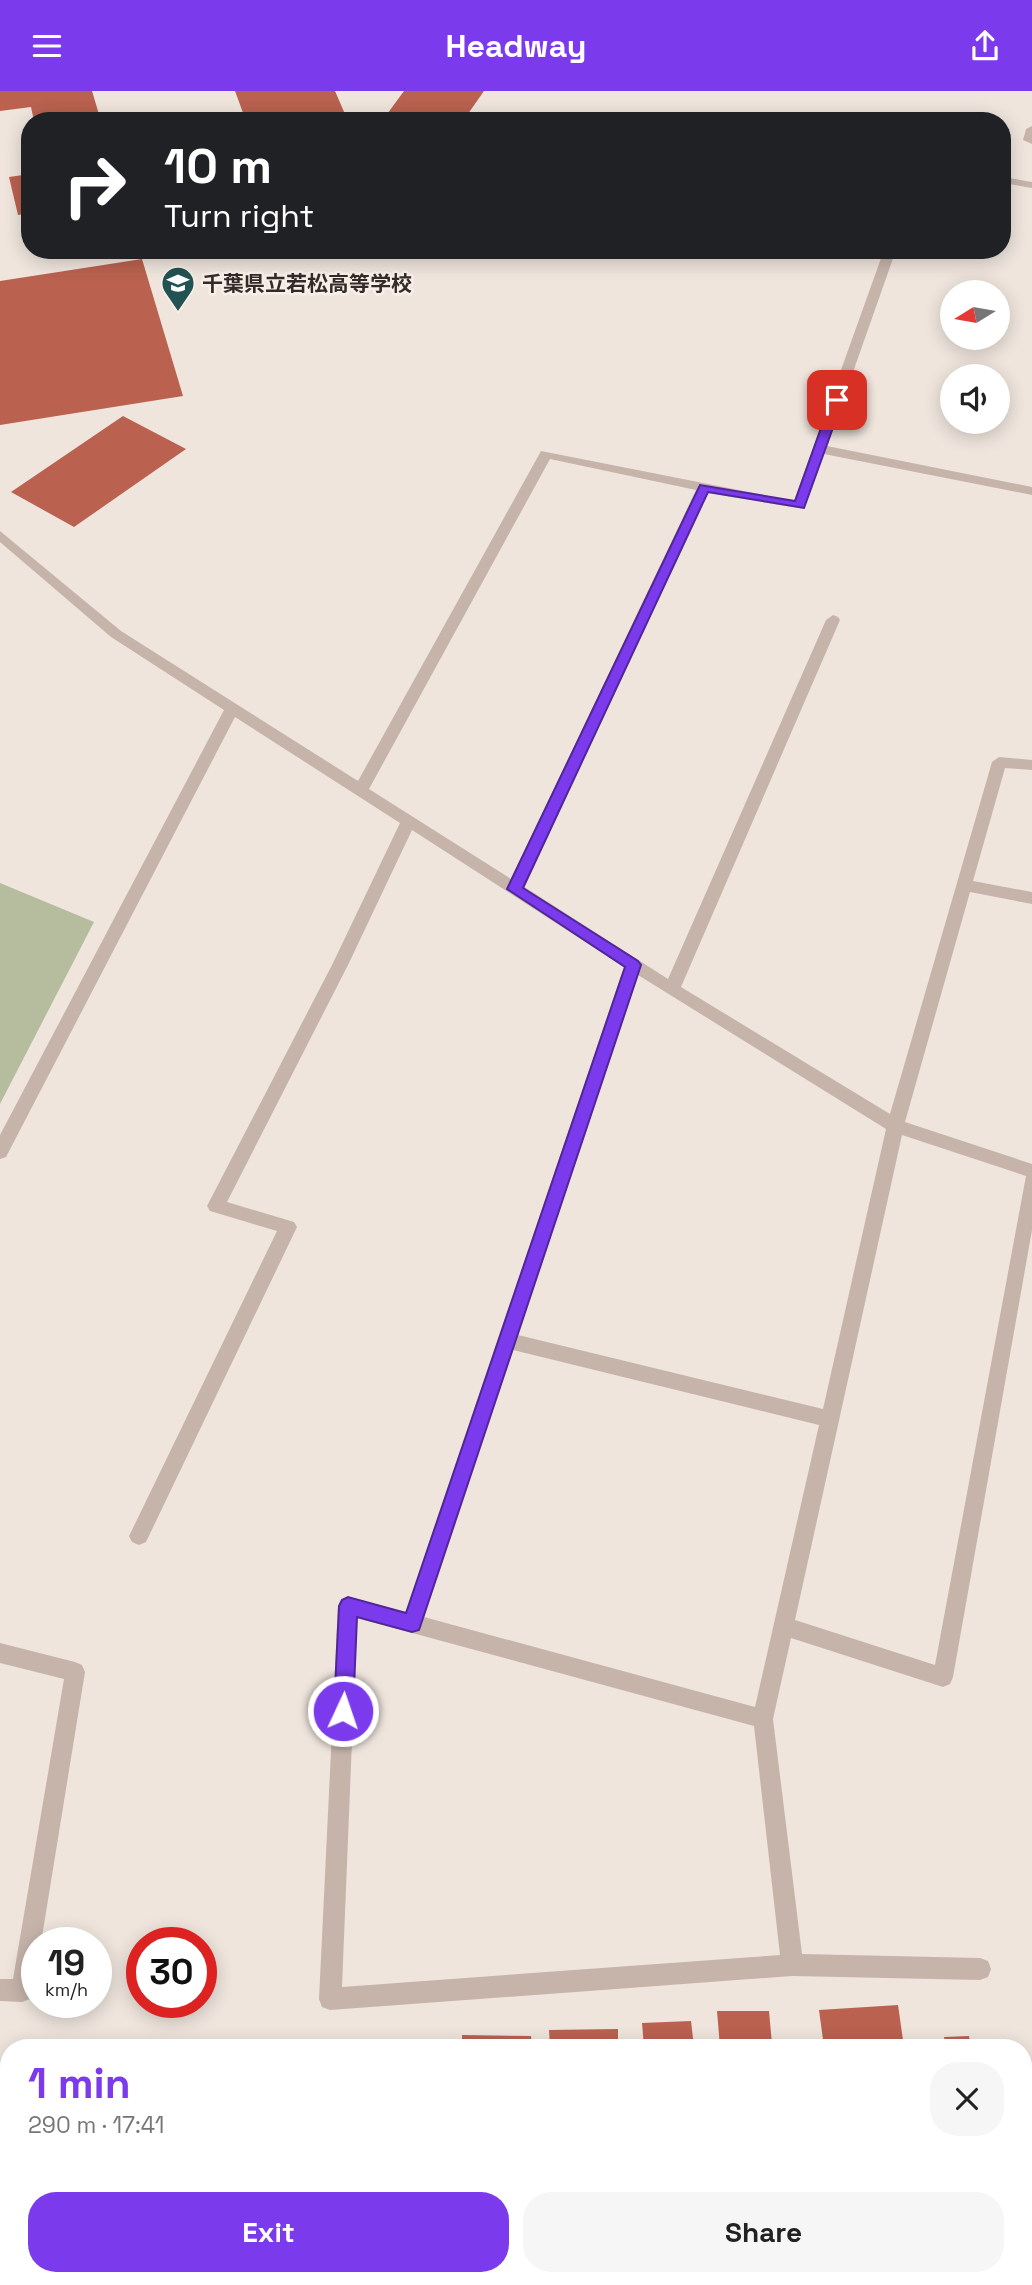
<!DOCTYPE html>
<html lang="en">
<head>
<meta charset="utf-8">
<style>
  :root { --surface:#fff; --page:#f6f6f6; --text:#222; --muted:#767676; --accent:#7c3aed }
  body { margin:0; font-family:"Space Grotesk","Noto Sans JP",sans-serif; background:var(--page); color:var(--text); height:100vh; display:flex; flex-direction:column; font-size:26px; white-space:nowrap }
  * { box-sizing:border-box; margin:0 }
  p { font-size:23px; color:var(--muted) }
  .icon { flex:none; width:38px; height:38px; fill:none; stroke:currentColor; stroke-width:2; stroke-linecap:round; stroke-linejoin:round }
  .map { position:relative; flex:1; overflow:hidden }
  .details { position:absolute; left:0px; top:1948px; width:1032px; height:247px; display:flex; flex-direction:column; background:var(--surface); border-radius:28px 28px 0 0; box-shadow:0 4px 18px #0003 }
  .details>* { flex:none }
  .hud { position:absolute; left:21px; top:21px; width:990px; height:147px; border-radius:28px; box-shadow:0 4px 18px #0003; background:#202124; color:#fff; overflow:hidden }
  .needle { width:46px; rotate:259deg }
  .fabs { position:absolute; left:940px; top:189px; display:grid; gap:14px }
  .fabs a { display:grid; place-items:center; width:70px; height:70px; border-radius:50%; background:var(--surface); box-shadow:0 4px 18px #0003; font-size:35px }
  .speed { position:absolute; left:21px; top:1836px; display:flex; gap:14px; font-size:35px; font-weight:700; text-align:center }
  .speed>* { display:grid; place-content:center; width:91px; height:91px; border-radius:50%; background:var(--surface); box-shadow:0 4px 18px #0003; line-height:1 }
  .speed small { font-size:18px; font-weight:400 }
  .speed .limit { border:10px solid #d22; background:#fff; color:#111 }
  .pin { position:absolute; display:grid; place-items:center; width:60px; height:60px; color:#fff; margin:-30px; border-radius:14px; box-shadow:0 4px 10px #0006 }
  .me { position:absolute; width:77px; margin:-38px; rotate:3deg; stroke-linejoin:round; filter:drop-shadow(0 0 5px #0008) }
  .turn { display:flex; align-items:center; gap:24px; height:147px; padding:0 28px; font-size:32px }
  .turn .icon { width:91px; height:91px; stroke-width:2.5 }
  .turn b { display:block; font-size:49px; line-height:60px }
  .round { display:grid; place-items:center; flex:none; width:74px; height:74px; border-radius:28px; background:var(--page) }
  .overview { display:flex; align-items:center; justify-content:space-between; height:119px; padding:0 28px }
  h1 { font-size:42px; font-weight:700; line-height:52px; color:var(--accent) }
  .button { display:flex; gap:14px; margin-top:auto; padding:14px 28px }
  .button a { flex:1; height:80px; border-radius:28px; background:var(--accent); color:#fff; font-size:28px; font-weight:700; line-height:80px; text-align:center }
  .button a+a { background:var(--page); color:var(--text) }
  header { display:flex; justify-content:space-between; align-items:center; height:91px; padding:0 28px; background:var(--accent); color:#fff; font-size:32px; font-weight:700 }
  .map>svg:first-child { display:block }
  .green { fill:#b5bd9e }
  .building { fill:#ba6150 }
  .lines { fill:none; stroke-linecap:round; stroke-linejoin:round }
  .minor { fill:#c6b4aa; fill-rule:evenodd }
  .rail { stroke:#342b29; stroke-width:6; stroke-dasharray:2 6; stroke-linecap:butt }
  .route { fill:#7c3aed; stroke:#51269a; stroke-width:2 }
  .labels { text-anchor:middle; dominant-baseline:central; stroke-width:5; stroke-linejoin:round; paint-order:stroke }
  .far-poi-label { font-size:21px; font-weight:bold; fill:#342b29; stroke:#f8efe8; text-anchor:start }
</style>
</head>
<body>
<header><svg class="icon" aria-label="menu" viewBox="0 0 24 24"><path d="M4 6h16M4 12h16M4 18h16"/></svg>Headway<svg class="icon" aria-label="share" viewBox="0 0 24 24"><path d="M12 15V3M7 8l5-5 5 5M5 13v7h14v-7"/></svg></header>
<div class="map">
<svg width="1032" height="2194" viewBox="0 0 1032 2194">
  <rect width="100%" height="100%" fill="#efe5dd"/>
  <!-- green -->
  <path class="green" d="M0,792L94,831L0,1013Z"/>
  <!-- building -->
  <path class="building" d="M0,0H92L101,30H34L31,16L0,20Z
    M235,0H335L348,30H246Z
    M404,0H484L463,30H382Z
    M30,83V122L18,124L9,86Z
    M142,168L183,305L0,334V190Z
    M123,325L186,358L74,436L11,401Z
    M898,1914L904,1956H824L819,1919Z
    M717,1920H769L772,1953L812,1952V1956H720Z
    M691,1930L694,1956H644L642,1932Z
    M618,1938V1956H550L549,1939Z
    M462,1944L531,1945L532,1956H462Z
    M969,1945L971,1956H946L944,1946Z
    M5,1965H9V2064H0V2007Z"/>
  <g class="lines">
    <!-- minor -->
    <path class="minor" d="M1032,35V53L1023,49L1026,38Z
      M1003,86L1032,91V97L1003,92Z
      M884,159H896L827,355L1032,396V404L824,363L804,418L708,402L523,795L668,888L826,529L833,524L838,526L840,529L681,896L890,1023L992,671L999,666L1032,669V679L1005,677L973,790L1032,801V813L970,801L905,1031L1032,1073V1139L953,1586L950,1593L943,1596L791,1547L773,1628L802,1863L980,1867L988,1870L991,1878L988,1886L980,1889L792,1885L330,1919L322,1916L319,1908L338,1515L341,1508L348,1506L406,1521L624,876L412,739L348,874L227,1111L294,1131L297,1136L146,1451L139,1454L132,1451L129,1445L132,1439L277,1140L210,1120L207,1115L332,874L400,732L235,626L6,1066L0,1068V1044L224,619L111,546L0,451V440L121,540L358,690L541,360L794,410ZM550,368L696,399L511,788L369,698ZM638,884L886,1038L823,1318L518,1244ZM902,1044L1026,1085L935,1574L795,1529ZM513,1259L819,1334L755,1616L424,1526ZM357,1527L754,1635L780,1864L342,1896Z
      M0,1552L75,1571L82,1574L85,1581L41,1852H37V1878L30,1908L22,1911L0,1910V1888H13L64,1588L0,1572Z"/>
    <!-- rail -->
    <path class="rail" d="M1024,2073H1032
      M0,2126H9
      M1024,2134H1032
      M0,2191L111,2186"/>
  </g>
  <!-- route -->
  <path class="route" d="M837,305L843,309L804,417L708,401L523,797L638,870L641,874L421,1533L419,1539L412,1541L357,1526L353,1620L350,1626L343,1629L337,1626L334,1620L339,1515L342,1509L348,1506L406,1522L625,876L507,798L700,394L795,410L831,309Z"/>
  <!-- icons -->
  <defs>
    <symbol id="school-pin" viewBox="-11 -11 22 30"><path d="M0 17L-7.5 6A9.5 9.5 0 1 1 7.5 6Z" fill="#225251" stroke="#f8efe8"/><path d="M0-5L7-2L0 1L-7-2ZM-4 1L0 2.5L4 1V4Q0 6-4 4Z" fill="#fff"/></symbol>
  </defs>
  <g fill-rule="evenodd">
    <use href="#school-pin" x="159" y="173" width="38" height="52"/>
  </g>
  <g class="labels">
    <!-- far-poi labels -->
    <g class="far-poi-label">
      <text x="202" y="192">千葉県立若松高等学校</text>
    </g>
  </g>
</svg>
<div class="fabs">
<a><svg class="needle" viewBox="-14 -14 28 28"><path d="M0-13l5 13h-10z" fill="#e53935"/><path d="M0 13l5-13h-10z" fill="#767676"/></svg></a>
<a><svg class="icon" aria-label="sound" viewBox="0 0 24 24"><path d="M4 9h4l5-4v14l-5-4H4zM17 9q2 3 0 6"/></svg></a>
</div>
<div class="speed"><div>19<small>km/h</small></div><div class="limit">30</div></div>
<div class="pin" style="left:837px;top:309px;background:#d93025"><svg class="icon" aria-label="arrive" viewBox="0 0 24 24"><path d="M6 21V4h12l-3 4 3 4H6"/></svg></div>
<svg class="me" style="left:343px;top:1620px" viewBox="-20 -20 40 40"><circle r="17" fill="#7c3aed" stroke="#fff" stroke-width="3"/><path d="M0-11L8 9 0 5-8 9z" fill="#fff"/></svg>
<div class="hud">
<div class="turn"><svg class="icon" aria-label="right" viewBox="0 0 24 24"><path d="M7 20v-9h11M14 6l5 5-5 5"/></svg><div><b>10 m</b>Turn right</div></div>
</div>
<section class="details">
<div class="overview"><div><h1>1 min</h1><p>290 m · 17:41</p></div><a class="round"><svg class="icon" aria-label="close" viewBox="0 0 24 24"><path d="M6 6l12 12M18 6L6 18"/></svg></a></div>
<div class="button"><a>Exit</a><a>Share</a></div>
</section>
</div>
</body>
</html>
